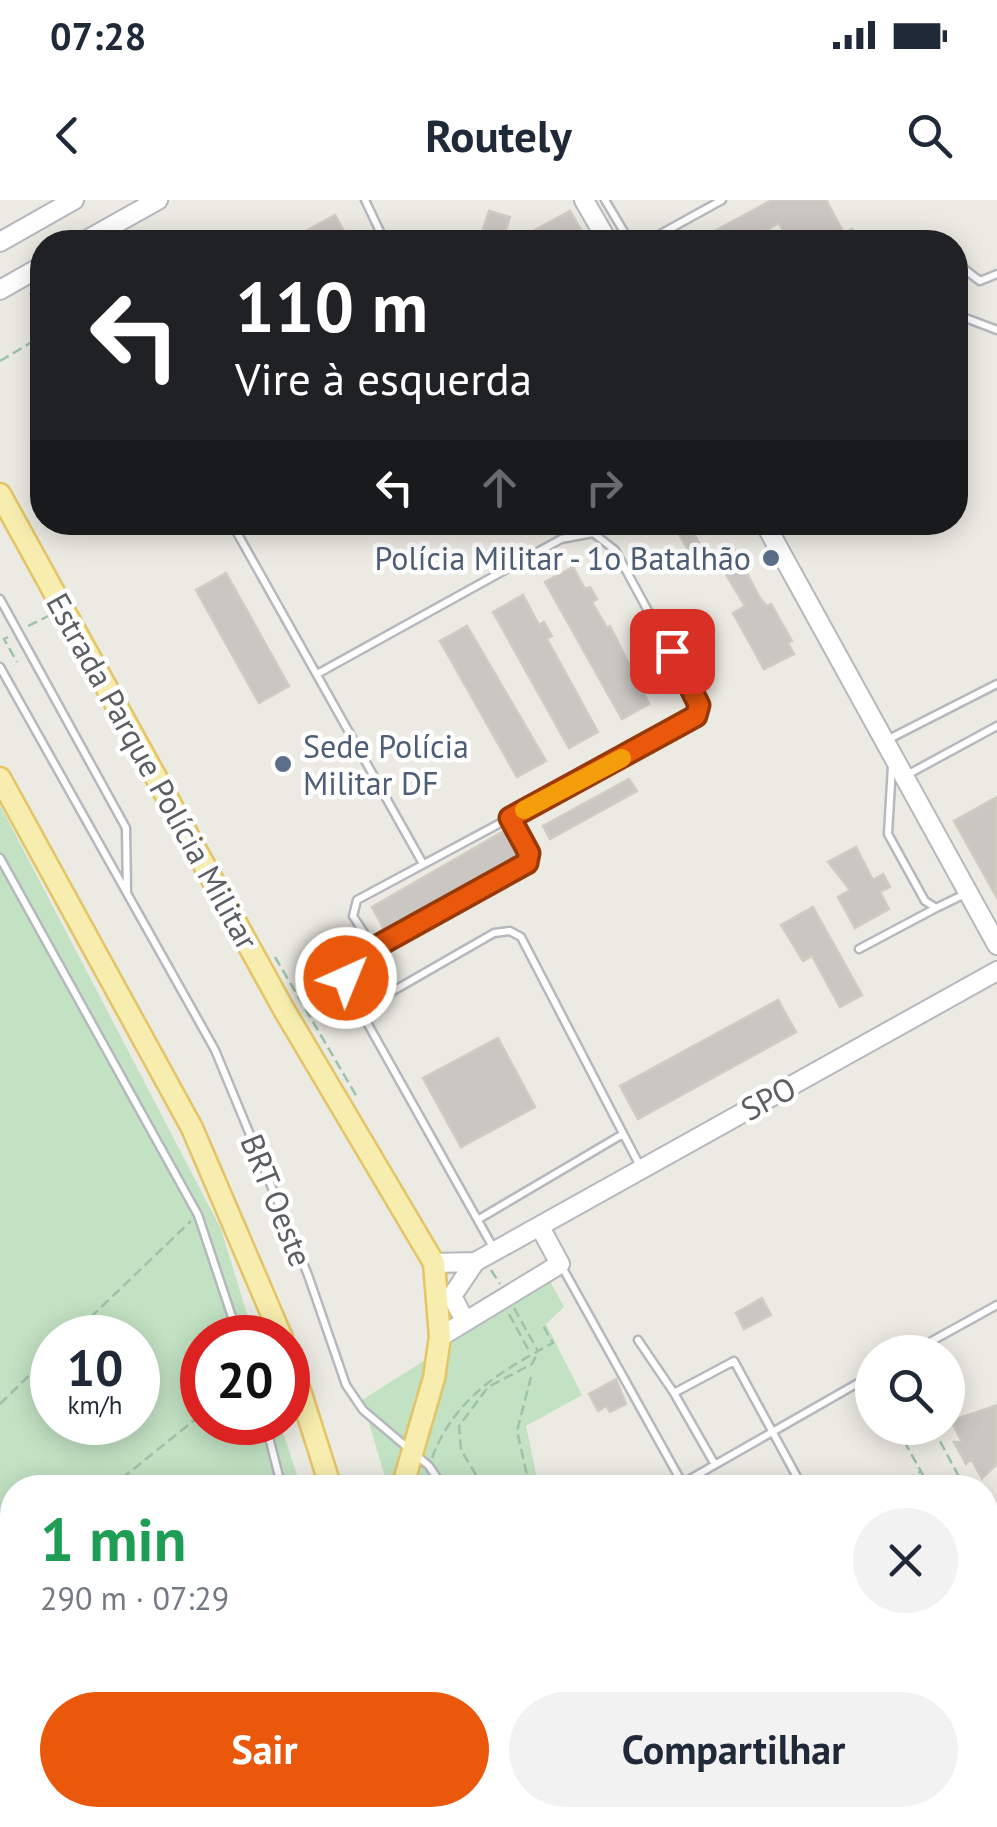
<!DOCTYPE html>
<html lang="pt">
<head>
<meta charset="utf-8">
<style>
  :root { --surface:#fff; --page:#f2f2f3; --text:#1f2937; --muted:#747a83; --accent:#ea580c }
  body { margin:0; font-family:"PT Sans",sans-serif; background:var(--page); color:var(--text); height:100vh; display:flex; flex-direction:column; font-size:38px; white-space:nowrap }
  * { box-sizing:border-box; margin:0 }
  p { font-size:32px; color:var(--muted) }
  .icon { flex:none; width:55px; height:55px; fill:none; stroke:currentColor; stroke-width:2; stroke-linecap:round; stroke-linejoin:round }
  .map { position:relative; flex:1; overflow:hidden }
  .side { position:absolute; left:0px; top:1275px; width:998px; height:352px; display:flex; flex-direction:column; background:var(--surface); border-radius:40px 40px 0 0; box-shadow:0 5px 25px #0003 }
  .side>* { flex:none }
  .guide { position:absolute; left:30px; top:30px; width:938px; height:305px; border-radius:40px; box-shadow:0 5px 25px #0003; background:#202124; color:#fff; overflow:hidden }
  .fabs { position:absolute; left:855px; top:1135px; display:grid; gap:20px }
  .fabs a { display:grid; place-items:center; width:110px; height:110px; border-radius:50%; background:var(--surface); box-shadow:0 5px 25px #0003; font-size:50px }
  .speed { position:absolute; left:30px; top:1115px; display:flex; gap:20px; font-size:50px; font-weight:700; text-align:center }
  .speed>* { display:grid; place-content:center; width:130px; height:130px; border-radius:50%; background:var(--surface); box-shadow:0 5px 25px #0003; line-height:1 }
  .speed small { font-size:25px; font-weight:400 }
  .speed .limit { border:15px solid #d22; background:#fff; color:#111 }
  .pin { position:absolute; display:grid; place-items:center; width:85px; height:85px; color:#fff; margin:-42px; border-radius:20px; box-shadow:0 5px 15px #0006 }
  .me { position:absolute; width:110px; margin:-55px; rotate:44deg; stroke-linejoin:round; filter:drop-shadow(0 0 8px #0008) }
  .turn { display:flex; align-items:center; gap:35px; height:210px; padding:0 40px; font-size:45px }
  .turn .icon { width:130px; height:130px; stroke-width:2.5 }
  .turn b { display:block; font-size:70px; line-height:85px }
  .lanes { display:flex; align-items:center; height:95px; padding:0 40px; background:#0003; justify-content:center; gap:50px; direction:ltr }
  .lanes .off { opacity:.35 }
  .round { display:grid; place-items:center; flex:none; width:105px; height:105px; border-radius:52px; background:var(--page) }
  .overview { display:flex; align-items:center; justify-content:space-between; height:170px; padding:0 40px }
  h1 { font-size:60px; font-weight:600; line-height:75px; color:#1e9e55 }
  .action { display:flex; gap:20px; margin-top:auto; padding:20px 40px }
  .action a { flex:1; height:115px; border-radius:60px; background:var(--accent); color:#fff; font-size:40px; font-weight:600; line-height:115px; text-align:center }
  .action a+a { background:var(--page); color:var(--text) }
  .status { display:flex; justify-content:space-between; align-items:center; height:70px; padding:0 50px; background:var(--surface); direction:ltr }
  .status svg { height:28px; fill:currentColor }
  header { display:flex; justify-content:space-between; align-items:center; height:130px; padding:0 40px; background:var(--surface); font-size:45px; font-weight:600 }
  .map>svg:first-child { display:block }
  .green { fill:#c2e2c3; fill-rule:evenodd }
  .building { fill:#cac7c2; stroke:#d0ccc2; stroke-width:2.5 }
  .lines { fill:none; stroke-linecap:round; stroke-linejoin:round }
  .service-casing { stroke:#b5b8bc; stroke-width:11 }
  .tertiary-casing { stroke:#b5b8bc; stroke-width:22 }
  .primary-casing { stroke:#e3c466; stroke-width:25 }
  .path { stroke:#9cc2a8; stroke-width:2.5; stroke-dasharray:10 5; stroke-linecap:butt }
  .service { stroke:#fff; stroke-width:6 }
  .tertiary { stroke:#fff; stroke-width:18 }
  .primary { stroke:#f7edae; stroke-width:20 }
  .route-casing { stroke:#983908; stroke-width:25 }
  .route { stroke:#ea580c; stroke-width:18 }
  .slow { stroke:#f59e0b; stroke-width:18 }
  .service-dot { fill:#5c6f8a; stroke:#fff; stroke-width:4 }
  .labels { text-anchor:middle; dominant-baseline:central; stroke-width:9; stroke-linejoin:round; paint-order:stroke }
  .service-label { font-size:32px; fill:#4e5e75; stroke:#fff; text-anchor:end }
  .street-label { font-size:32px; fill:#5b5e62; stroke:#fff }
</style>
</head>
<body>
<div class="status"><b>07:28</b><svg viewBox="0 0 49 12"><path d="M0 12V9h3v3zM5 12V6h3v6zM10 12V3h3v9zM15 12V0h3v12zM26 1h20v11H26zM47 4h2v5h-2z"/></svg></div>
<header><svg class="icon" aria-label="back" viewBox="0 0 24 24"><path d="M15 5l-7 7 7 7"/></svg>Routely<svg class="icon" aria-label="search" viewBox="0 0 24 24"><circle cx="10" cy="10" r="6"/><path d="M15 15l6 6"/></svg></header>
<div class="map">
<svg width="997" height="1627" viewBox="0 0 997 1627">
  <rect width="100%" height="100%" fill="#ecebe3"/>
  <!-- green -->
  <path class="green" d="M0,605L221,1029L254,1137L202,1138V1222L280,1223L301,1287L12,1288V1615H377L380,1627H0ZM52,1138H138V1222H52Z
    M550,1081L564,1107L546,1124L582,1195L526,1226L539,1287H388L362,1200Z
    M446,1615H612L615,1627H447Z"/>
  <!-- building -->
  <path class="building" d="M772,0H826L844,33L852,29L860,42H790L779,23L745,42H694Z
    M489,11L510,17L502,42L481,36Z
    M570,11L588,42H513Z
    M335,15L343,29L319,42H303L299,35Z
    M672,322H688L709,363L694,371L687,360L692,357Z
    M734,349L760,398L767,406L771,404L792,441L788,443L794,454L764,469L733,413L745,406L716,358Z
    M573,367L585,389L590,387L597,399L592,402L607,428L610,426L649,504L622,519L545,382Z
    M226,373L289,486L259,503L196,390Z
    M523,395L539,425L544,422L552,436L547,439L598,532L569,548L493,412Z
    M467,426L546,561L517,577L440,441Z
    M629,579L637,591L550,639L543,626Z
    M997,597V698L954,621Z
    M504,631L520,659L386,733L372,707Z
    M856,647L873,680L883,674L890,687L880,692L889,709L855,728L838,697L850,690L828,662Z
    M813,707L862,795L840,807L812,756L803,761L781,725Z
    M778,800L796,832L638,919L620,886Z
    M498,838L535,907L461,947L423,878Z
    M762,1098L771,1115L744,1129L736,1113Z
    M616,1179L626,1204L610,1212L606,1206L598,1211L589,1194Z
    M997,1205V1264L982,1278L971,1259L966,1264L954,1242H962L951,1221Z"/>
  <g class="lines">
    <defs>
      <path id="service" d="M365,0L385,42
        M605,0L630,42
        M646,42L722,0
        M936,42L938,41
        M955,62L980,81L997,74
        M955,114L997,130
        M231,322L422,662
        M586,322L597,333
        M0,399L126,628L127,693
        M0,467L215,850L308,1075L346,1185L363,1210L429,1266L444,1288
        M317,474L561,339L593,333L615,350L699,505L693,518L666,534L357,700L353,716L373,747
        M885,541L997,484
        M892,566L888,634L925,701L936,708L967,693
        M905,576L997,526
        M0,658L198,1015L239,1138
        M859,749L936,708
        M360,810L494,733L510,731L521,737L641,968
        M479,1019L623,934
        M494,1049L360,810L346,774L354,759L527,663L529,653L510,618
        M561,1065L685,1288
        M638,1140L674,1193
        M912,1152L997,1105
        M265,1222L282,1288
        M714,1263L674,1193L734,1161L803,1288
        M683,1283L872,1175
        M985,1363L997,1356
        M0,1601L12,1627
        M985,1611L994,1627
        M362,1615L365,1627
        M495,1615L496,1627
        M868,1615L874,1627
        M946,1627L968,1615"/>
      <path id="tertiary" d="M584,0L608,42
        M0,42L74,0
        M83,42L158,0
        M0,90L42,66
        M764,322L997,745
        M434,1063L475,1062L997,771
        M465,1121L452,1096L475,1062
        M440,1137L560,1064L540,1027"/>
      <path id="primary" d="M0,294L283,808L434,1063L440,1137L434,1178L402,1288
        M0,578L192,928L282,1138
        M288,1153L331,1288
        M404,1615L407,1627
        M440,1615L442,1627"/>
    </defs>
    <!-- service casing -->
    <use href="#service" class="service-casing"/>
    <!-- tertiary casing -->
    <use href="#tertiary" class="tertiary-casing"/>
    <!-- primary casing -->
    <use href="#primary" class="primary-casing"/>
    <!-- path -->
    <path class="path" d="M30,93L42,112
      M0,161L42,136
      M28,426L48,416
      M8,437L4,439L17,462
      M275,757L357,897
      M491,1070L500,1084
      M514,1108L538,1151
      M509,1114L529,1151
      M69,1138L191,1021
      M0,1204L52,1153
      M865,1213L872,1206
      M897,1228L930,1288
      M933,1228L965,1288
      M432,1258C454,1199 500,1171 553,1143L542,1124
      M905,1280L920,1272
      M110,1288L202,1214
      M484,1288L461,1250L459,1226L488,1187L532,1164L538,1152
      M530,1288L517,1231L531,1177
      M0,1337L12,1351
      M0,1375L12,1365
      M0,1530L12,1524
      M154,1615L157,1627
      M527,1615L528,1627
      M602,1615L604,1627
      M106,1627L136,1615"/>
    <!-- service -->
    <use href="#service" class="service"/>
    <!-- tertiary -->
    <use href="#tertiary" class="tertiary"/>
    <!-- primary -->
    <use href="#primary" class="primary"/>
  </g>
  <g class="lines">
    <defs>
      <path id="route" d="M346,778L354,759L527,663L529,653L510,618L696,516L699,505L672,451"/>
    </defs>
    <!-- route casing -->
    <use href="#route" class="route-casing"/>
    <!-- route -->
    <use href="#route" class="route"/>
    <!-- slow -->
    <path class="slow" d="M524,610L622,558"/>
  </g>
  <!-- markers -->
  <g class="service-dot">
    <circle cx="771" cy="358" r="10"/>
    <circle cx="283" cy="564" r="10"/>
  </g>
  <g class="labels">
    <!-- service labels -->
    <g class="service-label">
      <text x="751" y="358">Polícia Militar - 1o Batalhão</text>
      <text x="303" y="546" text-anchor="start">Sede Polícia<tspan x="303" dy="37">Militar DF</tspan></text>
    </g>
    <!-- street labels -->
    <g class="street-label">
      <text transform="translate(153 571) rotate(61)">Estrada Parque Polícia Militar</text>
      <text transform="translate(768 898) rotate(-28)">SPO</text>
      <text transform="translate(277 1000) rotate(68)">BRT Oeste</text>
    </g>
  </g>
</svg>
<div class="fabs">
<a><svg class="icon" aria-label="search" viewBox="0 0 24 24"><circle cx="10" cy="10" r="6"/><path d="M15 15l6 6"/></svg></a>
</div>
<div class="speed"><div>10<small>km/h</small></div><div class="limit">20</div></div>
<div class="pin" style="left:672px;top:451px;background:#d93025"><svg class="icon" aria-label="arrive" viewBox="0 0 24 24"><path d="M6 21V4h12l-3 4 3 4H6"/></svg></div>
<svg class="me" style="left:346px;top:778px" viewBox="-20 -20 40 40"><circle r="17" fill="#ea580c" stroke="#fff" stroke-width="3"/><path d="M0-11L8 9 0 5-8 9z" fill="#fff"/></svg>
<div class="guide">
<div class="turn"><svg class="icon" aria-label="left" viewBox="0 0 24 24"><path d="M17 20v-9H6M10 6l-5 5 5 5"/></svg><div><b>110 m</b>Vire à esquerda</div></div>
<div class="lanes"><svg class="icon" aria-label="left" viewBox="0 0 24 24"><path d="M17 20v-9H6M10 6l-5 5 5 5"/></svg><svg class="icon off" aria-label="ahead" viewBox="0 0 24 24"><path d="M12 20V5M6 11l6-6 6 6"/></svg><svg class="icon off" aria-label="right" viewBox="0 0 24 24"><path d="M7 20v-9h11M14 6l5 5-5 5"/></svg></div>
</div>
<section class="side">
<div class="overview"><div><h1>1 min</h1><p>290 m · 07:29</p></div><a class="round"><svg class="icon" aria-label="close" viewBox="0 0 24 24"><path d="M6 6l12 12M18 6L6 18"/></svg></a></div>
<div class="action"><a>Sair</a><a>Compartilhar</a></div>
</section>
</div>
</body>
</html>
